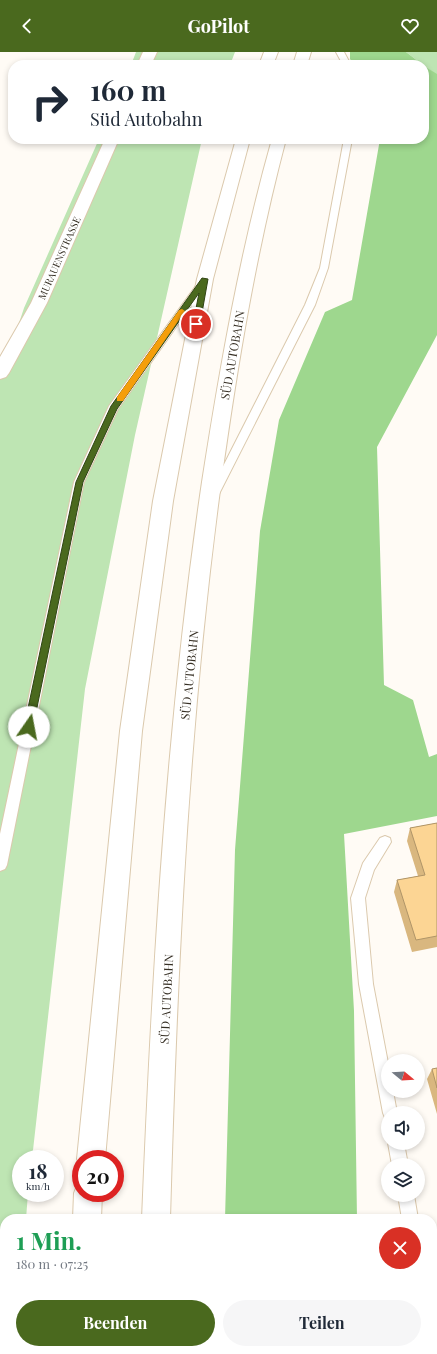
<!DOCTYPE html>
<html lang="de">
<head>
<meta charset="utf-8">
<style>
  :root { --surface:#fff; --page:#f6f6f7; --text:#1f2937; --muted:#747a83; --accent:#4a691e }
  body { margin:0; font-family:"Playfair Display",serif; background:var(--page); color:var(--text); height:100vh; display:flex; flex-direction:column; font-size:15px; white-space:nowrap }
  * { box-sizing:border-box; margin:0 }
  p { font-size:13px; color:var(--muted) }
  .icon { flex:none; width:22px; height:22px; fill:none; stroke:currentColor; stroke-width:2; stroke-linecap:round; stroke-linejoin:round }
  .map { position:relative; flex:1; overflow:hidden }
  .sheet { position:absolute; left:0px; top:1162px; width:437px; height:140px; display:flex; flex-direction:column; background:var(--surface); border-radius:16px 16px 0 0; box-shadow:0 2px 6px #0003 }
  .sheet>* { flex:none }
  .guide { position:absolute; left:8px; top:8px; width:421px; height:84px; border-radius:16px; box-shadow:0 2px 6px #0003; background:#fff; color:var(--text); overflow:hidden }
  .needle { width:26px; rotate:108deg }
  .tools { position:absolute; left:381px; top:1002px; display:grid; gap:8px }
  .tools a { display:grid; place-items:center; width:44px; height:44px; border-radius:50%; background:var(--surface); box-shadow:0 2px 6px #0003; font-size:20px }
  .speed { position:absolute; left:12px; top:1098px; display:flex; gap:8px; font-size:20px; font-weight:700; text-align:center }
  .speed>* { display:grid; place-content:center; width:52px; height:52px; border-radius:50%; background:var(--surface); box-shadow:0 2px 6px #0003; line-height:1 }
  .speed small { font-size:10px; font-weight:400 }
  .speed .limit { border:6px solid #d22; background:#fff; color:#111 }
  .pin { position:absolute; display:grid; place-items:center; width:34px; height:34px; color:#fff; margin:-17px; border:2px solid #fff; border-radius:50%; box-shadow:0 1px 4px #0007 }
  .me { position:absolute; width:44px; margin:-22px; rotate:12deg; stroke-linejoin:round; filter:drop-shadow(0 0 3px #0008) }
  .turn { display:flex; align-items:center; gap:14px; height:84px; padding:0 16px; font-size:18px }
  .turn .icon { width:52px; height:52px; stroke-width:2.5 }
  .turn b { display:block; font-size:28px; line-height:34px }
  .round { display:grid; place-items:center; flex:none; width:42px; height:42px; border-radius:21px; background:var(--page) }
  .summary { display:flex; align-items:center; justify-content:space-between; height:68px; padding:0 16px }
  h1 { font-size:24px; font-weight:700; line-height:30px; color:#1e9e55 }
  .button { display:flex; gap:8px; margin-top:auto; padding:8px 16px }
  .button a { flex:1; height:46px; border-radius:24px; background:var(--accent); color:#fff; font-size:16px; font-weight:700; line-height:46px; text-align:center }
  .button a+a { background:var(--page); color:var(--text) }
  header { display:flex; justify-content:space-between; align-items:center; height:52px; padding:0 16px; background:var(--accent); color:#fff; font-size:18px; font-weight:700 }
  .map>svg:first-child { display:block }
  .green { fill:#bee5b3 }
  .forest { fill:#9ed78e }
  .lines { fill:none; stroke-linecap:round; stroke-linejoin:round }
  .lane-casing { stroke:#dbc9ad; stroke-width:2 }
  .street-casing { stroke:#dbc9ad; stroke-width:2 }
  .primary-casing { stroke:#dbc9ad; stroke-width:2 }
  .highway-casing { stroke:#dbc9ad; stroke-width:2 }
  .lane { fill:#fff; fill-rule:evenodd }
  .street { fill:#fff; fill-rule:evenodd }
  .primary { fill:#fff; fill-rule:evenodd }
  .highway { fill:#fff; fill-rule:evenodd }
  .wall { fill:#d9b77f }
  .building { fill:#fcd594; stroke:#b09568 }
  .route { fill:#4a691e; stroke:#304414 }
  .slow { fill:#f59e0b }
  .labels { text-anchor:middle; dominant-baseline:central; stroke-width:4; stroke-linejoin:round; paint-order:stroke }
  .far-street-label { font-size:10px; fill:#362f24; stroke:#fff }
  .street-label { font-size:12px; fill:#362f24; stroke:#fff }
</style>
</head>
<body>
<header><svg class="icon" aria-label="back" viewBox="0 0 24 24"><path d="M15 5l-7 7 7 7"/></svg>GoPilot<svg class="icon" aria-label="heart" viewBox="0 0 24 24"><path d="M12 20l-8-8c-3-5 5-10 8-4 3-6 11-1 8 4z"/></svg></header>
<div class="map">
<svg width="437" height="1302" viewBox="0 0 437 1302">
  <rect width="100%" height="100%" fill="#fffbf5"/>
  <!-- green -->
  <path class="green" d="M136,0H235L230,13H131Z
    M406,0H437V22H435Z
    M99,87H202L135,383L85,637L32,1107H21V1141H28L26,1167H5V1228H0V321L5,313L24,256Z"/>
  <!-- forest -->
  <path class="forest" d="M350,0H406L423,13H354L350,7Z
    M424,14L437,22V283L377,395L384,633L413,648L429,705L437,702V764L344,782L354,959L357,1167H225L235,798L260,479L279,368L325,260L352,248L380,87H424Z"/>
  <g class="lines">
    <defs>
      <path id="lane" d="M336,0H344L351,13H343Z
        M344,87H352L328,216L315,253L219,442L218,445H210L209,442L305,253L320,216Z
        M203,227L208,230L118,357L84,430L7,813L5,817L0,819V782L74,430L109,354L200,228Z
        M385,784L390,786L391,790L374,818L365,846L373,932L388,1011V1039H393L397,1061H388V1068L385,1066L383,1061L359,932L351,846L363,811L380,786Z
        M388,1091H404L408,1113H392Z
        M398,1143H414L418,1167H402Z"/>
      <path id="street" d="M143,0H157L151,13H137Z
        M105,87H119L47,251L9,321L6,325L0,327V305L31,251Z
        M395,1297H425L423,1302H393Z"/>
      <path id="primary" d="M0,1258H5V1288H0Z
        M432,1268H437V1298L429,1297H432Z"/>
      <path id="highway" d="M264,0H278L273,13H259Z
        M297,0H311L307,13H293Z
        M236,87H250L213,227L173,449L142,679L105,1107H81V1117L77,1107L120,679L153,449L197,227Z
        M272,87H286C256,200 237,315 221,431C188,675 177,921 170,1167H142C152,921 166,674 202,430C220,315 240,200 272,87Z
        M81,1130V1141H102L101,1167H73L74,1141L78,1131Z
        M63,1297H93V1302H63Z
        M138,1297H168L167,1302H137Z"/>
    </defs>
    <!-- lane casing -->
    <use href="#lane" class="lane-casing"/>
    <!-- street casing -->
    <use href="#street" class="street-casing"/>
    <!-- primary casing -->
    <use href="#primary" class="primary-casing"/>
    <!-- highway casing -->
    <use href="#highway" class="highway-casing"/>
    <!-- lane -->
    <use href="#lane" class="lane"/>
    <!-- street -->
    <use href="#street" class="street"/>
    <!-- primary -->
    <use href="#primary" class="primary"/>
    <!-- highway -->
    <use href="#highway" class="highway"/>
  </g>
  <!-- wall -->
  <path class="wall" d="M437,771V895L412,900L394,840L397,828L418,824L407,789L410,776Z
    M437,1016V1062L427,1027L432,1017Z"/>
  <!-- building -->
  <path class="building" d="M437,771V884L416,888L397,828L425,823L410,776Z
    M437,1016V1036L432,1017Z"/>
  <!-- route -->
  <path class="route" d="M202,226L208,227L200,272L196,274L193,272L199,241L117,357L83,430L33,675L32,678H25L24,675L76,430L111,354Z"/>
  <!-- slow -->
  <path class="slow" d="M182,257L185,259L123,349H117V345L179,258Z"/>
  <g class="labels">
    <!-- far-street labels -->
    <g class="far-street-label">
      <text transform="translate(59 206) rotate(-66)">MURAUENSTRASSE</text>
    </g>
    <!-- street labels -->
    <g class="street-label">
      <text transform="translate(232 303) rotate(-80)">SÜD AUTOBAHN</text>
      <text transform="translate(189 623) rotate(-84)">SÜD AUTOBAHN</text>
      <text transform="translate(166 947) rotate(-87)">SÜD AUTOBAHN</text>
    </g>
  </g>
</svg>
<div class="tools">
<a><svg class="needle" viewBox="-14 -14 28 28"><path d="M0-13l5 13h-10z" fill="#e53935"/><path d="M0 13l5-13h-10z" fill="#747a83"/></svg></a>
<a><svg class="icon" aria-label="sound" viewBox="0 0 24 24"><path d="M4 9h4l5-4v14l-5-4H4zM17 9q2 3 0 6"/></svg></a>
<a><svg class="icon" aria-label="layers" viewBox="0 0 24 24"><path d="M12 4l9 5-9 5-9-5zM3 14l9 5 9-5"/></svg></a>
</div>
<div class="speed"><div>18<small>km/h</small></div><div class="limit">20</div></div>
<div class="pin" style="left:196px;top:272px;background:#d93025"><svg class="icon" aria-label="arrive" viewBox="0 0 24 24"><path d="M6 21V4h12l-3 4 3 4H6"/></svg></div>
<svg class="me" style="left:29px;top:675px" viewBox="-20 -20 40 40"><circle r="19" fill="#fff"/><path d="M0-13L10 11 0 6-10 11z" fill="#4a691e"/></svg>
<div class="guide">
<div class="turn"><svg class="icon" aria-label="right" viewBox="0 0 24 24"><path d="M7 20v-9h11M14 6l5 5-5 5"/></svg><div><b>160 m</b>Süd Autobahn</div></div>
</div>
<section class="sheet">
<div class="summary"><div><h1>1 Min.</h1><p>180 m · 07:25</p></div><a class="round" style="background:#d93025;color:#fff"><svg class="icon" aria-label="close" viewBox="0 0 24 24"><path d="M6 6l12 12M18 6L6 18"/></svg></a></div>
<div class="button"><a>Beenden</a><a>Teilen</a></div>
</section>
</div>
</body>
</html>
